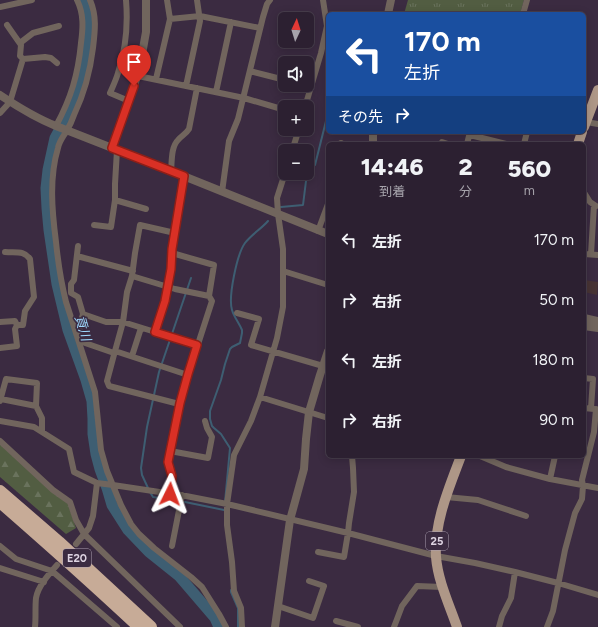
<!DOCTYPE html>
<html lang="ja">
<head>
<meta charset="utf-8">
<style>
  :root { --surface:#2c2031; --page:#342839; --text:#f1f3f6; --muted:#a6a3ab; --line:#483e4d }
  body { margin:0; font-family:Figtree,"Noto Sans JP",sans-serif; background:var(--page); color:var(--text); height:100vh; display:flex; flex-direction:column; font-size:15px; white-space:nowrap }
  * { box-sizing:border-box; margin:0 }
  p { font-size:13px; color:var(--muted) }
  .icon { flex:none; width:22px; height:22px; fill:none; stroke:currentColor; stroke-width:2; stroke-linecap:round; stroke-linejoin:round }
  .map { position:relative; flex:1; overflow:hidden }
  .panel { position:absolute; left:326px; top:142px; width:260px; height:316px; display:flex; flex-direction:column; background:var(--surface); border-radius:6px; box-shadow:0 2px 10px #0003,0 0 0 1px var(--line) }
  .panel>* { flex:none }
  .hud { position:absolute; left:326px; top:12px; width:260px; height:122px; border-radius:6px; box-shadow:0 2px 10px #0003,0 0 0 1px var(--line); background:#1a4fa0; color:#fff; overflow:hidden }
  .needle { width:26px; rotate:4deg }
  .fabs { position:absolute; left:278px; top:12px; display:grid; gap:8px }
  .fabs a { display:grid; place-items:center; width:36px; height:36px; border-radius:6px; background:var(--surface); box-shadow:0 2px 10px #0003,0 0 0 1px var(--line); font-size:20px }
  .pin { position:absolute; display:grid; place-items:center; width:34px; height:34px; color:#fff; margin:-41px -17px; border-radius:50% 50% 50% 0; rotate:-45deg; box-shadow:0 0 4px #0007 }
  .pin .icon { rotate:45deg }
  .me { position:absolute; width:44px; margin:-22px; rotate:3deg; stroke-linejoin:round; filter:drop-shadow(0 0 3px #0008) }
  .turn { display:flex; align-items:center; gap:14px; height:84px; padding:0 12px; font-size:18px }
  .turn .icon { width:52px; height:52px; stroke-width:2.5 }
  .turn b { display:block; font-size:28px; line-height:34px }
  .then { display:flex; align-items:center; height:38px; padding:0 12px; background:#0003; gap:8px; font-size:15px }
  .eta { display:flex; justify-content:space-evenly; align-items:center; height:68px; text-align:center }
  .eta b { font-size:24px; font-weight:800; line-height:28px }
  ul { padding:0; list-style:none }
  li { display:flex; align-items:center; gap:12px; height:60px; padding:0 12px }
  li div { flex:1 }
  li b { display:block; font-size:15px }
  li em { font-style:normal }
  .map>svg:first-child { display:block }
  .commercial { fill:#483435 }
  .grass { fill:url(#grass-tufts) }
  .forest { fill:url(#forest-firs) }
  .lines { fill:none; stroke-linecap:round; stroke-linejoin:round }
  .stream { stroke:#3e5e72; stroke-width:2 }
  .river { stroke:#3e5e72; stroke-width:11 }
  .minor { stroke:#71655d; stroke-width:6 }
  .tertiary { stroke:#71655d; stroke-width:8 }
  .primary { stroke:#ae9787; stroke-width:10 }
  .motorway { stroke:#c7ab97; stroke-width:12 }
  .route-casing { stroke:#8d1f18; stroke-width:10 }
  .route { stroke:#d93025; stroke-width:7 }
  .labels { text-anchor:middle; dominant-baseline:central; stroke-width:3.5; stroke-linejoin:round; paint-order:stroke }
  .shield { fill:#3b2b41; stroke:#ada1b2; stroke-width:1 }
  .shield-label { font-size:11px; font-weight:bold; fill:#ded4e2 }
  .water-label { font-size:13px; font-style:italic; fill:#9dd7fd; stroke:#3b2b41 }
</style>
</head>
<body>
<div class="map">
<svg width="598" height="627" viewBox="0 0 598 627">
  <defs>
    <pattern id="grass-tufts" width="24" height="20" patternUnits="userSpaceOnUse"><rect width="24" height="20" fill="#525d42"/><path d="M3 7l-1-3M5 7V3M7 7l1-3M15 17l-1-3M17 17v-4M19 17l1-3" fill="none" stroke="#6a735d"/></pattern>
    <pattern id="forest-firs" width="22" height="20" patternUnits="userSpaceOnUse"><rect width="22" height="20" fill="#525d42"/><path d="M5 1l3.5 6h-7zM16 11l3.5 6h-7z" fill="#6a735d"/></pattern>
  </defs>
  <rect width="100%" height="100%" fill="#3b2b41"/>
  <!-- commercial -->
  <path class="commercial" d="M584,280L598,282L597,295L584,292Z"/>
  <!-- grass -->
  <path class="grass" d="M408,0H524L520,14H404Z"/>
  <!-- forest -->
  <path class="forest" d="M0,444L62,498L68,504L76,528L66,534L0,477Z"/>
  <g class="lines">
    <!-- stream -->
    <path class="stream" d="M307,171L315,165L328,113
      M281,207L303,205L307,173
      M148,488L142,475L141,468L147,427L159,372L191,278
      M150,492L153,497L176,501
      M185,502L224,510
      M225,502L230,448L221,434L214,428L212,426L210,419V411L221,380L225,364L230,349L232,347L240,343L242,333V330C239,323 234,317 232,310C228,297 237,254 245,243C251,235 261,229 268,221
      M231,590V592L238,608V627"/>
    <!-- river -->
    <path class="river" d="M82,0L87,16L89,31L83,76L77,97L55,138L48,170L46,188L47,208L49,230L57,284L68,330L86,380L92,401L93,419V434L96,454L100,469L107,488L112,505L128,530L149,552L179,576L215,618L219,627"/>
    <!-- minor -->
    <path class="minor" d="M90,0C97,16 95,31 93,48C90,73 85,92 74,115C72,121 69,127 66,132C63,137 59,142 58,148C49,178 52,211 56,242C58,262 61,282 66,302L95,392L101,450L107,471L121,505L131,524L139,534L154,548L191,577L202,587L219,614L226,627
      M126,0C128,24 126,49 118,73C116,80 113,86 110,93L129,101
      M0,7L32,0
      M523,14L527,0
      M170,19L200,16L260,28
      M20,43L33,33L59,26
      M23,59L45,57L51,58L57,63
      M250,71L285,80
      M138,76L244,98L285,110
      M156,79L170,19L167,0
      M301,85L311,88
      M186,86L200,21L197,0
      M216,92L231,22
      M305,107L321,53L327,26L323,0
      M0,113L10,102L23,59L20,56L21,45L7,25
      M586,122L598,124
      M56,126C71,98 78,75 81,43C83,28 84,14 77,0
      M470,135L506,144
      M442,142L448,144
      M341,144V143
      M467,144L470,132
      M524,144L527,132
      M292,151L299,129
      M171,171C172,161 171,147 178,140C181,136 186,134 189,129L197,88
      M222,192L229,141L238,119L263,17L267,4L270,0
      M584,193L585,194L590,202L596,206
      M115,200L146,209
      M94,225L111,227L115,200V184L117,150
      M318,231L328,204
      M175,233L140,225L135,253L132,276L127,292L123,322L115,351L107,381L109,386L179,404
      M78,246L74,280L71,284V293L78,297L83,314
      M5,252C16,253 24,250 30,259L34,297L25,311L23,325H17
      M172,253L214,265L209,296
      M584,254L598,255
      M591,254L594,205
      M77,256L133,271
      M283,271L328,285
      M132,276L175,289L209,296L212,301L188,375L179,404L168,462L172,476L170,494
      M237,313L259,319L251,345L323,366
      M0,322L15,321L17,325L15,329L17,346L0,348
      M155,332L165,301L171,269L172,249L184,176
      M115,351L188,375
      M114,353L85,343L79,328L83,314L106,322H123L197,345
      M132,356L141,328
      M584,378L593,379L591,408
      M260,397L328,418
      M1,399L36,406
      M0,401L6,379L37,383L36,406L42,418V431
      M584,408L594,409
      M0,421L34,427L69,449L74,472L97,483L113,485L186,496L227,504L348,533L436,556L475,563L515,572L558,583L598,595
      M0,441L53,490L70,502L76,520L84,534L180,627
      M170,451L208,458L212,437L207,428L205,421
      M480,456L506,467L550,479L598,488
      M550,479L555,456
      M446,497L478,500L526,516
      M76,544L89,528L93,516L97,483
      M0,546L16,559L52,571L117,627
      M172,546L182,495
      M318,552L344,557L348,533L349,523L354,492L353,468L352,456
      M0,568L44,582
      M278,606L313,618L324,586L309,581
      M336,621L358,627
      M35,627C36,618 35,607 36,598C38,586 49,574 57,565
      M242,627L241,608L234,591L232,562L227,525V504L234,455L251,421L260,397L277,338L283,307V249L278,214L277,198L285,173
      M394,627L402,606L417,586L442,587
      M499,627L502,616L511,598L515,572
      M547,627L553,611L565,550L575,513L582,499L583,486L582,480L594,432L596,409"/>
    <!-- tertiary -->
    <path class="tertiary" d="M388,14L391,0
      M0,95C18,107 36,118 56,126L171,171L328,234
      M373,144V132
      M112,148L139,71L146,32V0
      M584,318L598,321
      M584,326L598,328
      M275,627L290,520L304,469L306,439L309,412L320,375L328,351"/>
    <!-- primary -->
    <path class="primary" d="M584,127L598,90
      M578,144L582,132
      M457,627C449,604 438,581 436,557C434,522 449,488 461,456"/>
    <!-- motorway -->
    <path class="motorway" d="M0,491L59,542L151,627
      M0,502C47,543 93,584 139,627"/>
  </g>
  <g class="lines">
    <defs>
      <path id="route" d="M134,86L112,148L184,176L172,249L171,269L165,301L155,332L197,345L188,374L180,403L168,462L172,476L170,494"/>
    </defs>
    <!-- route casing -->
    <use href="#route" class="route-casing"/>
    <!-- route -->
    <use href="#route" class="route"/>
  </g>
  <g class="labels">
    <!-- shield labels -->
    <g class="shield">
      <rect x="426" y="532" width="22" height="18" rx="3"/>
      <rect x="63" y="549" width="28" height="18" rx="3"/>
    </g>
    <g class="shield-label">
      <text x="437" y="541">25</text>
      <text x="77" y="558">E20</text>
    </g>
    <!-- water labels -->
    <g class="water-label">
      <text transform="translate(83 328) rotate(74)">貢川</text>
    </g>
  </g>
</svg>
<div class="fabs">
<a><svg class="needle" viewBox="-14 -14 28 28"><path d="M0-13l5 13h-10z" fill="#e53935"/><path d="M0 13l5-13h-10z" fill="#a6a3ab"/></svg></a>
<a><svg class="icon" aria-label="sound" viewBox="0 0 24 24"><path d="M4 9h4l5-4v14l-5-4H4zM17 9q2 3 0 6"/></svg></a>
<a>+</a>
<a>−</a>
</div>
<div class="pin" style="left:134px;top:86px;background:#d93025"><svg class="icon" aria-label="arrive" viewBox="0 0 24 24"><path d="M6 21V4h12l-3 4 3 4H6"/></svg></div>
<svg class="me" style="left:170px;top:494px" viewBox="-20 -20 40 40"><path d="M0-17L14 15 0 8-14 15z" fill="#d93025" stroke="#fff" stroke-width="4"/></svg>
<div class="hud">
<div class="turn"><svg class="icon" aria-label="left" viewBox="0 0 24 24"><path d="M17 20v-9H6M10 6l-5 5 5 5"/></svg><div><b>170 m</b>左折</div></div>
<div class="then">その先<svg class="icon" aria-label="right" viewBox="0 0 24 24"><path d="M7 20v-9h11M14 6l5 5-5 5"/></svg></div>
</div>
<section class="panel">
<div class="eta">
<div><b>14:46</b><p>到着</p></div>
<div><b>2</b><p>分</p></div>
<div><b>560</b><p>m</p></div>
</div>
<ul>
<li><svg class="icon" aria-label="left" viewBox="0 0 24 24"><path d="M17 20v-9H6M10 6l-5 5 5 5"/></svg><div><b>左折</b></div><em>170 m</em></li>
<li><svg class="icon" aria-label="right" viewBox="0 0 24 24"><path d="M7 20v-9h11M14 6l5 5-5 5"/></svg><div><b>右折</b></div><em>50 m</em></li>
<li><svg class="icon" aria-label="left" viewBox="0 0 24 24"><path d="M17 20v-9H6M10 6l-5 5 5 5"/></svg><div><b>左折</b></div><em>180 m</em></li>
<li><svg class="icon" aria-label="right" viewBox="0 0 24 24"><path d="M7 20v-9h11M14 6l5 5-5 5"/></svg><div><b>右折</b></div><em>90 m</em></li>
</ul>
</section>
</div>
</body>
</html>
